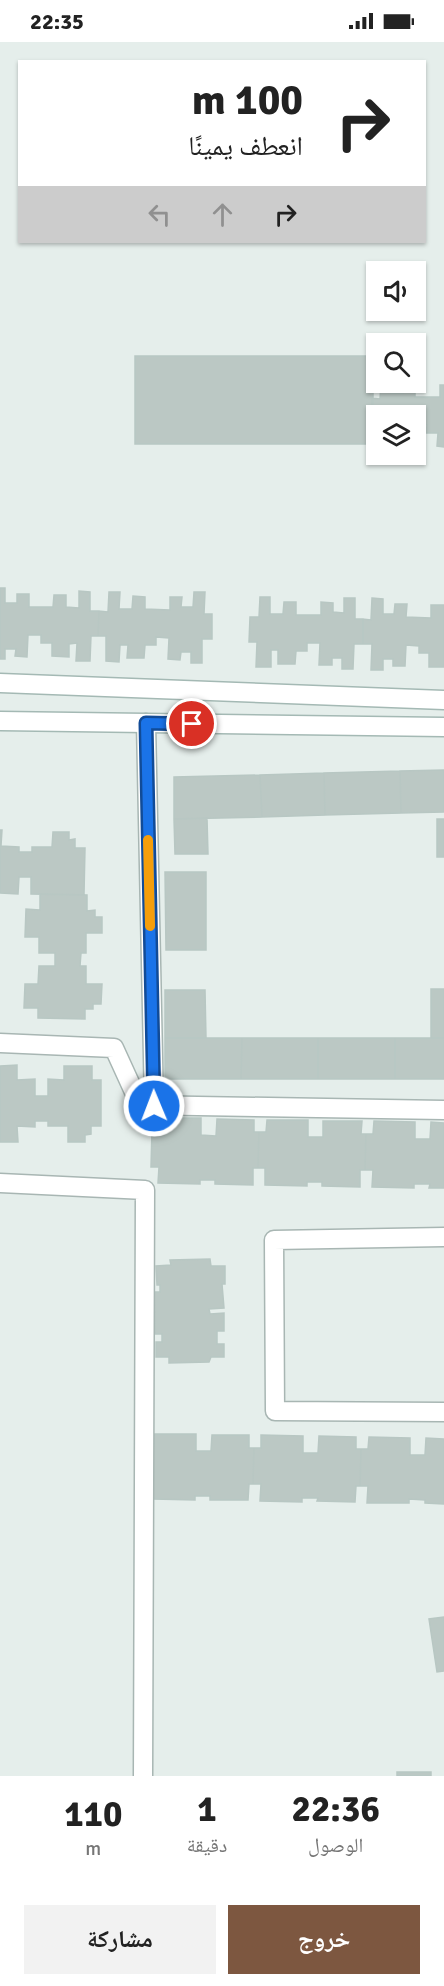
<!DOCTYPE html>
<html lang="ar">
<head>
<meta charset="utf-8">
<style>
  :root { --surface:#fff; --page:#f2f2f2; --text:#222; --muted:#767676; --accent:#7d5740 }
  body { margin:0; font-family:Signika,"Noto Naskh Arabic",sans-serif; background:var(--page); color:var(--text); direction:rtl; height:100vh; display:flex; flex-direction:column; font-size:22px; white-space:nowrap }
  * { box-sizing:border-box; margin:0 }
  p { font-size:20px; color:var(--muted) }
  .icon { flex:none; width:33px; height:33px; fill:none; stroke:currentColor; stroke-width:2; stroke-linecap:round; stroke-linejoin:round }
  .map { position:relative; height:1734px; overflow:hidden; direction:ltr }
  .side { display:flex; flex-direction:column; background:var(--surface); flex:1 }
  .side>* { flex:none }
  .hud { position:absolute; left:18px; top:18px; width:408px; height:183px; border-radius:0px; box-shadow:0 2px 4px #0004; direction:rtl; background:#fff; color:var(--text); overflow:hidden }
  .tools { position:absolute; left:366px; top:219px; display:grid; gap:12px }
  .tools a { display:grid; place-items:center; width:60px; height:60px; border-radius:0px; background:var(--surface); box-shadow:0 2px 4px #0004; font-size:30px }
  .pin { position:absolute; display:grid; place-items:center; width:51px; height:51px; color:#fff; margin:-26px; border:3px solid #fff; border-radius:50%; box-shadow:0 2px 6px #0007 }
  .me { position:absolute; width:66px; margin:-33px; rotate:359deg; stroke-linejoin:round; filter:drop-shadow(0 0 4px #0008) }
  .turn { display:flex; align-items:center; gap:21px; height:126px; padding:0 24px; font-size:27px }
  .turn .icon { width:78px; height:78px; stroke-width:2.5 }
  .turn b { display:block; font-size:42px; line-height:51px }
  .lanes { display:flex; align-items:center; height:57px; padding:0 24px; background:#0003; justify-content:center; gap:30px; direction:ltr }
  .lanes .off { opacity:.35 }
  .eta { display:flex; justify-content:space-evenly; align-items:center; height:102px; text-align:center }
  .eta b { font-size:36px; font-weight:800; line-height:42px }
  .primary-button { display:flex; gap:12px; margin-top:auto; padding:12px 24px }
  .primary-button a { flex:1; height:69px; border-radius:0px; background:var(--accent); color:#fff; font-size:24px; font-weight:800; line-height:69px; text-align:center }
  .primary-button a+a { background:var(--page); color:var(--text) }
  .status { display:flex; justify-content:space-between; align-items:center; height:42px; padding:0 30px; background:var(--surface); direction:ltr }
  .status svg { height:16px; fill:currentColor }
  .map>svg:first-child { display:block }
  .building { fill:#bbc8c4; stroke:#b8c7c3; stroke-width:1.5 }
  .lines { fill:none; stroke-linecap:round; stroke-linejoin:round }
  .street-casing { stroke:#a8b6b3; stroke-width:21 }
  .secondary-casing { stroke:#a4b9b4; stroke-width:21 }
  .street { stroke:#fff; stroke-width:18 }
  .secondary { stroke:#fff; stroke-width:18 }
  .route-casing { stroke:#114b97; stroke-width:15 }
  .route { stroke:#1a73e8; stroke-width:10 }
  .slow { stroke:#f59e0b; stroke-width:10 }
</style>
</head>
<body>
<div class="status"><b>22:35</b><svg viewBox="0 0 49 12"><path d="M0 12V9h3v3zM5 12V6h3v6zM10 12V3h3v9zM15 12V0h3v12zM26 1h20v11H26zM47 4h2v5h-2z"/></svg></div>
<div class="map">
<svg width="444" height="1734" viewBox="0 0 444 1734">
  <rect width="100%" height="100%" fill="#e5eeeb"/>
  <!-- building -->
  <path class="building" d="M135,314H373V402H135Z
    M381,340H392L391,351H403V341L415,342V355H440V343H444V405L437,404L438,391H426L427,383L416,382V374H376V381H371L372,356L380,357Z
    M0,546H5V561H17V552H29V565H53L54,553H66V565L79,566V549L90,550V569H99L98,594H91L90,619H76L77,601L69,602V615L52,614V601H41V593H28L27,615L15,614L16,607H5V617H0Z
    M109,550H120L119,567H132L133,554L145,555V567L170,568V555H182L181,565H193L194,550H205L204,572H212V597H202V621H191V610H181L180,618L168,617L169,596L156,595V603H145L144,616H127L128,603H120L119,620L106,619V594H98L99,569L108,570Z
    M260,555H270V572H283L284,560H296V573H321V560L333,561V570L344,571V556H355V577H363V602H354L353,627H342V616H332V623H319L320,601H307V609H296L295,622H278V608H271V625H256L257,600H249L250,575H259Z
    M372,556L383,557V572H394L395,562H407L406,575L431,576V563H444V625H429V611H419V604L406,603L405,624H393V617H383V628H371L372,602H363V577L371,578Z
    M444,728V770L401,771L400,729Z
    M400,729L401,771L325,773L324,731Z
    M324,731L325,773L262,775L260,733Z
    M260,733L262,775L174,777V735Z
    M207,776L208,812H175L174,777Z
    M437,777H444V815H437Z
    M0,788H2L1,804L19,805V810H32V805H52L53,790H69V798L75,797V806H85L84,853L31,852V835H19L18,852L0,851Z
    M165,830H206V908H166Z
    M40,852L87,853V869L95,868V875H102V891H86V911H81L80,924H86V942H102L101,962H93V967H85V977L38,976V966H24L25,942H38L39,924H55V911H39V895H25L26,867L40,868Z
    M431,947H444V996H431Z
    M165,948H205L206,996H165Z
    M165,996H242L241,1037H165Z
    M242,996H318V1037H241Z
    M318,996H395V1037H318Z
    M395,996H444V1037H395Z
    M17,1023V1038L35,1037V1054H48V1037L64,1038V1024H92V1038H101V1084H91V1092L85,1093V1100H68V1084H48V1079H35V1085L17,1084L18,1100H0V1024Z
    M159,1076H201V1093L216,1094L217,1077L254,1078V1090H259L258,1126H253V1143L215,1142V1138H200V1142L158,1141L159,1125H151L152,1088H159Z
    M267,1078H308V1095H323V1079H362L361,1092H366L365,1128H360V1145L322,1144V1140H307V1144L265,1143V1126H258L259,1090H266Z
    M374,1079L415,1080V1097H430L431,1080L444,1081V1146H429L430,1142H414V1146L372,1145L373,1128H365L366,1092H373Z
    M210,1217L211,1224H225V1242H222L224,1266L209,1267L210,1272L224,1271V1289H217V1302H224V1315H211L209,1320L169,1321V1315H156V1300H162V1292H155L154,1250H160V1243H157L156,1224L171,1223L170,1218Z
    M154,1392H196V1409H211L212,1393H249V1406H254L253,1442H249L248,1458H210V1454H195V1458L153,1457V1440H146L147,1404H154Z
    M261,1393L303,1394V1411H318L319,1394L356,1395V1407H361L360,1444H356L355,1460L317,1459L318,1456H302V1460L260,1459L261,1442H253L254,1406H261Z
    M369,1395L410,1396V1413H425L426,1396L444,1397V1462L425,1461V1458L409,1457V1461H367L368,1444H360L361,1407H368Z
    M444,1575V1629L437,1630L429,1577Z
    M397,1730H431V1734H397Z"/>
  <g class="lines">
    <defs>
      <path id="street" d="M146,681L154,1064
        M0,1001L114,1006L140,1063L444,1068
        M0,1141L145,1148L143,1734
        M444,1195L274,1198L275,1369L444,1370"/>
      <path id="secondary" d="M0,641L444,658
        M0,679L444,685"/>
    </defs>
    <!-- street casing -->
    <use href="#street" class="street-casing"/>
    <!-- secondary casing -->
    <use href="#secondary" class="secondary-casing"/>
    <!-- street -->
    <use href="#street" class="street"/>
    <!-- secondary -->
    <use href="#secondary" class="secondary"/>
  </g>
  <g class="lines">
    <defs>
      <path id="route" d="M154,1064L146,681L192,682"/>
    </defs>
    <!-- route casing -->
    <use href="#route" class="route-casing"/>
    <!-- route -->
    <use href="#route" class="route"/>
    <!-- slow -->
    <path class="slow" d="M148,798L150,884"/>
  </g>
</svg>
<div class="tools">
<a><svg class="icon" aria-label="sound" viewBox="0 0 24 24"><path d="M4 9h4l5-4v14l-5-4H4zM17 9q2 3 0 6"/></svg></a>
<a><svg class="icon" aria-label="search" viewBox="0 0 24 24"><circle cx="10" cy="10" r="6"/><path d="M15 15l6 6"/></svg></a>
<a><svg class="icon" aria-label="layers" viewBox="0 0 24 24"><path d="M12 4l9 5-9 5-9-5zM3 14l9 5 9-5"/></svg></a>
</div>
<div class="pin" style="left:192px;top:682px;background:#d93025"><svg class="icon" aria-label="arrive" viewBox="0 0 24 24"><path d="M6 21V4h12l-3 4 3 4H6"/></svg></div>
<svg class="me" style="left:154px;top:1064px" viewBox="-20 -20 40 40"><circle r="17" fill="#1a73e8" stroke="#fff" stroke-width="3"/><path d="M0-11L8 9 0 5-8 9z" fill="#fff"/></svg>
<div class="hud">
<div class="turn"><svg class="icon" aria-label="right" viewBox="0 0 24 24"><path d="M7 20v-9h11M14 6l5 5-5 5"/></svg><div><b>100 m</b>انعطف يمينًا</div></div>
<div class="lanes"><svg class="icon off" aria-label="left" viewBox="0 0 24 24"><path d="M17 20v-9H6M10 6l-5 5 5 5"/></svg><svg class="icon off" aria-label="ahead" viewBox="0 0 24 24"><path d="M12 20V5M6 11l6-6 6 6"/></svg><svg class="icon" aria-label="right" viewBox="0 0 24 24"><path d="M7 20v-9h11M14 6l5 5-5 5"/></svg></div>
</div>
</div>
<section class="side">
<div class="eta">
<div><b>22:36</b><p>الوصول</p></div>
<div><b>1</b><p>دقيقة</p></div>
<div><b>110</b><p>m</p></div>
</div>
<div class="primary-button"><a>خروج</a><a>مشاركة</a></div>
</section>
</body>
</html>
